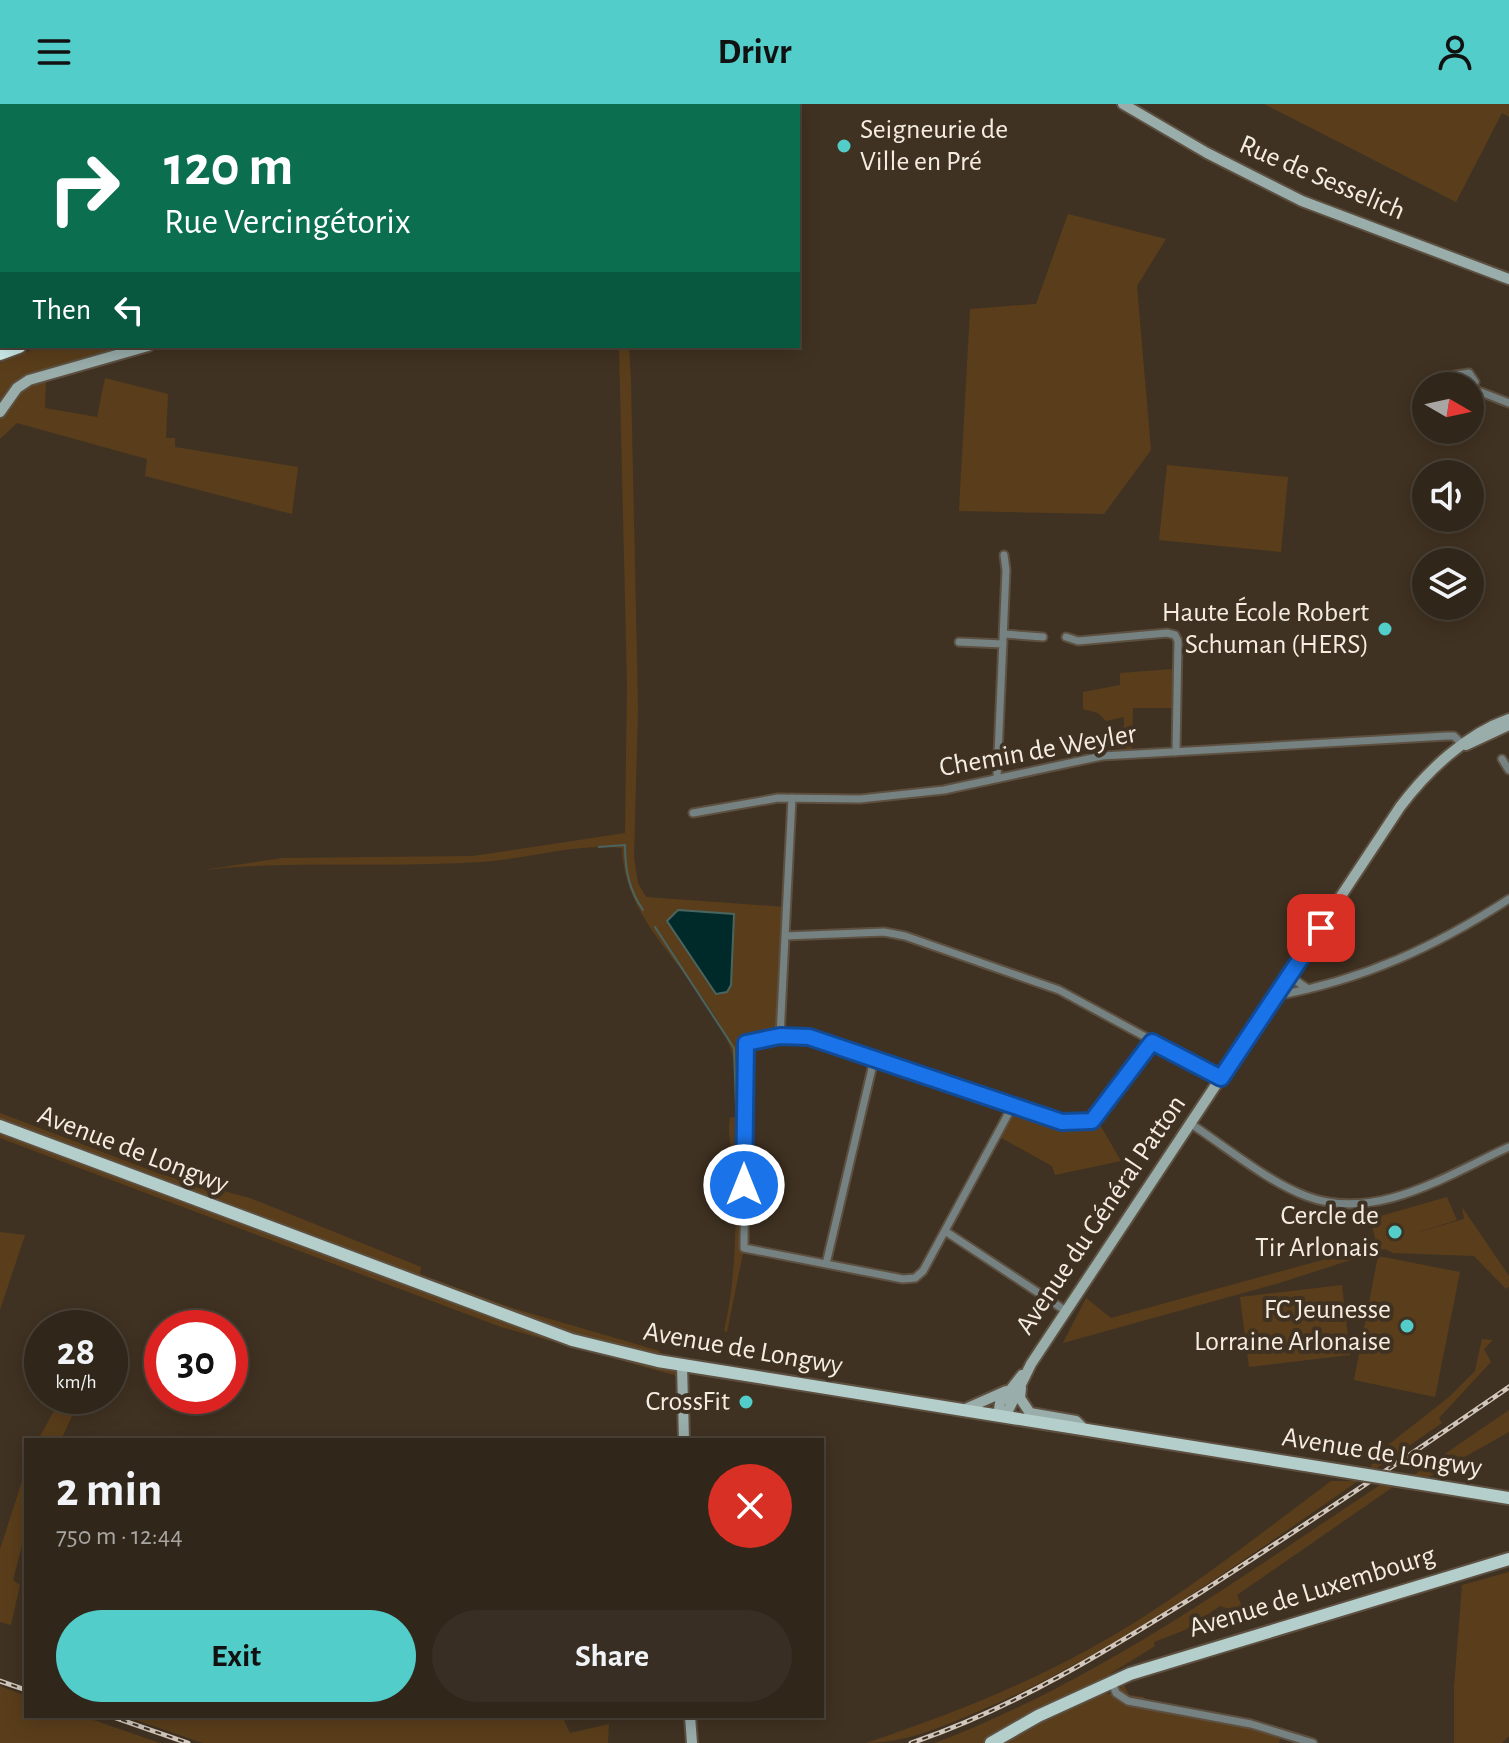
<!DOCTYPE html>
<html lang="en">
<head>
<meta charset="utf-8">
<style>
  :root { --surface:#30261a; --page:#382e23; --text:#f1f3f6; --muted:#a8a5a2; --line:#4b4339; --accent:#53cdc9 }
  body { margin:0; font-family:"Alegreya Sans",sans-serif; background:var(--page); color:var(--text); height:100vh; display:flex; flex-direction:column; font-size:30px; white-space:nowrap }
  * { box-sizing:border-box; margin:0 }
  p { font-size:26px; color:var(--muted) }
  .icon { flex:none; width:44px; height:44px; fill:none; stroke:currentColor; stroke-width:2; stroke-linecap:round; stroke-linejoin:round }
  .map { position:relative; flex:1; overflow:hidden }
  .panel { position:absolute; left:24px; top:1334px; width:800px; height:280px; display:flex; flex-direction:column; background:var(--surface); border-radius:0px; box-shadow:0 4px 20px #0003,0 0 0 2px var(--line) }
  .panel>* { flex:none }
  .guide { position:absolute; left:0px; top:0px; width:800px; height:244px; box-shadow:0 4px 20px #0003,0 0 0 2px var(--line); background:#0b6e4f; color:#fff; overflow:hidden }
  .needle { width:52px; rotate:99deg }
  .tools { position:absolute; left:1412px; top:268px; display:grid; gap:16px }
  .tools a { display:grid; place-items:center; width:72px; height:72px; border-radius:50%; background:var(--surface); box-shadow:0 4px 20px #0003,0 0 0 2px var(--line); font-size:40px }
  .speed { position:absolute; left:24px; top:1206px; display:flex; gap:16px; font-size:40px; font-weight:700; text-align:center }
  .speed>* { display:grid; place-content:center; width:104px; height:104px; border-radius:50%; background:var(--surface); box-shadow:0 4px 20px #0003,0 0 0 2px var(--line); line-height:1 }
  .speed small { font-size:20px; font-weight:400 }
  .speed .limit { border:12px solid #d22; background:#fff; color:#111 }
  .pin { position:absolute; display:grid; place-items:center; width:68px; height:68px; color:#fff; margin:-34px; border-radius:16px; box-shadow:0 4px 12px #0006 }
  .me { position:absolute; width:88px; margin:-44px; rotate:0deg; stroke-linejoin:round; filter:drop-shadow(0 0 6px #0008) }
  .turn { display:flex; align-items:center; gap:28px; height:168px; padding:0 32px; font-size:36px }
  .turn .icon { width:104px; height:104px; stroke-width:2.5 }
  .turn b { display:block; font-size:56px; line-height:68px }
  .then { display:flex; align-items:center; height:76px; padding:0 32px; background:#0003; gap:16px; font-size:30px }
  .round { display:grid; place-items:center; flex:none; width:84px; height:84px; border-radius:42px; background:var(--page) }
  .headline { display:flex; align-items:center; justify-content:space-between; height:136px; padding:0 32px }
  h1 { font-size:48px; font-weight:700; line-height:60px }
  .action { display:flex; gap:16px; margin-top:auto; padding:16px 32px }
  .action a { flex:1; height:92px; border-radius:48px; background:var(--accent); color:#111; font-size:32px; font-weight:700; line-height:92px; text-align:center }
  .action a+a { background:var(--page); color:var(--text) }
  header { display:flex; justify-content:space-between; align-items:center; height:104px; padding:0 32px; background:var(--accent); color:#111; font-size:36px; font-weight:700 }
  .map>svg:first-child { display:block }
  .green { fill:#5a3e1b }
  .water { fill:#002a29; stroke:#4a6460; stroke-width:2 }
  .lines { fill:none; stroke-linecap:round; stroke-linejoin:round }
  .stream { stroke:#4a6460; stroke-width:2 }
  .street-casing { stroke:#5d5041; stroke-width:11 }
  .secondary-casing { stroke:#5d5041; stroke-width:14 }
  .primary-casing { stroke:#5d5041; stroke-width:16 }
  .highway-casing { stroke:#5d5041; stroke-width:18 }
  .street { stroke:#758281; stroke-width:7 }
  .secondary { stroke:#99adab; stroke-width:10 }
  .primary { stroke:#b4cecc; stroke-width:12 }
  .highway { stroke:#cdecea; stroke-width:14 }
  .rail-casing { stroke:#d1c7bc; stroke-width:5 }
  .rail { stroke:#403222; stroke-width:2; stroke-dasharray:6; stroke-linecap:butt }
  .primary-bridge-casing { stroke:#5d5041; stroke-width:16; stroke-linecap:butt }
  .primary-bridge { stroke:#b4cecc; stroke-width:12 }
  .route-casing { stroke:#114b97; stroke-width:20 }
  .route { stroke:#1a73e8; stroke-width:14 }
  .poi-dot { fill:#53cdc9; stroke:#403222; stroke-width:3 }
  .labels { text-anchor:middle; dominant-baseline:central; stroke-width:8; stroke-linejoin:round; paint-order:stroke }
  .poi-label { font-size:28px; fill:#f5ece2; stroke:#403222; text-anchor:end }
  .street-label { font-size:28px; fill:#f5ece2; stroke:#403222 }
</style>
</head>
<body>
<header><svg class="icon" aria-label="menu" viewBox="0 0 24 24"><path d="M4 6h16M4 12h16M4 18h16"/></svg>Drivr<svg class="icon" aria-label="person" viewBox="0 0 24 24"><circle cx="12" cy="8" r="4"/><path d="M4 21q1-7 8-7t8 7"/></svg></header>
<div class="map">
<svg width="1509" height="1639" viewBox="0 0 1509 1639">
  <rect width="100%" height="100%" fill="#403222"/>
  <!-- green -->
  <path class="green" d="M1264,0H1509V13L1502,9L1456,98Z
    M1068,110L1166,135L1137,182L1151,346L1104,410L959,407L970,205L1036,200Z
    M41,242H148L46,270L45,304L97,313L105,274L168,290L166,334H175V343L298,363L292,410L145,372L147,355L17,319L0,335V259Z
    M619,242H629L631,278L638,603L634,753L638,779L646,793L786,803L780,932L746,939L744,1144L727,1228L724,1227C736,1176 737,1117 734,1064C732,1047 727,1031 730,1014L735,1013C735,992 738,966 731,946C706,873 624,825 622,744C576,739 526,755 481,758C388,764 295,756 203,766L282,754L473,752L625,729L627,580Z
    M1167,361L1288,373L1281,448L1159,436Z
    M1173,565L1172,604H1133L1132,645L1116,644L1115,630L1124,622V613L1106,617L1098,609L1083,605V588L1120,581V569Z
    M1012,1003L1077,1020L1096,1014L1121,1057L1055,1071L1052,1062L996,1031Z
    M0,1009L163,1071L250,1094L421,1163L420,1170L512,1204L660,1247L658,1257L682,1261L683,1325L689,1328V1336H678L677,1272L501,1223L0,1034Z
    M1447,1093L1457,1116L1406,1132L1464,1115L1462,1103L1509,1172V1183L1506,1185L1474,1152L1393,1149L1385,1145L1276,1180L1063,1239L1086,1194L1111,1214L1377,1141L1370,1115Z
    M0,1128L25,1131L0,1206Z
    M1378,1152L1460,1168L1435,1293L1354,1276Z
    M1342,1181L1350,1251L1249,1263L1240,1193Z
    M1482,1235L1493,1236L1484,1245L1491,1258L1439,1314L1442,1319L1377,1364L1371,1363L1374,1352L1449,1293L1475,1267Z
    M62,1292H81L61,1336H38Z
    M1509,1306V1328L1429,1373L1414,1371Z
    M26,1365V1426L13,1476L20,1481L11,1521L0,1518V1445Z
    M1331,1377H1358C1237,1461 1113,1550 977,1608C941,1623 905,1639 866,1639C943,1613 1019,1584 1091,1544C1175,1498 1253,1435 1331,1377Z
    M1380,1381L1393,1383L1237,1491L1249,1519L1231,1524L1233,1506L1220,1502L1185,1526L1154,1538L1155,1542L1110,1570L1112,1578L1100,1583L1104,1590H1113L1124,1581L1129,1591L1144,1593L1145,1596L1252,1617L1282,1627L1279,1639H935C1096,1578 1238,1475 1380,1381Z
    M1509,1468V1632L1502,1639H1454V1583L1462,1481Z
    M0,1582L26,1592V1612H82L160,1639H0Z
    M124,1612H562L570,1629L609,1620L608,1639H203Z"/>
  <!-- water -->
  <path class="water" d="M678,806L734,810L731,881L727,888L716,890L671,823L667,817Z"/>
  <g class="lines">
    <!-- stream -->
    <path class="stream" d="M599,743L625,741C625,766 629,786 643,806
      M655,823L734,944L738,1060"/>
    <defs>
      <path id="street" d="M269,2L270,0
        M0,186L2,185
        M1453,282L1455,271L1469,269L1475,278L1470,288
        M1473,285L1509,299
        M1004,530L1043,533
        M1066,533L1078,537L1167,529L1175,531L1178,537L1176,648
        M959,538L1003,540
        M1502,655L1509,666
        M997,674L1006,466L1004,451
        M792,694L780,932L746,939L744,1144L903,1175L915,1174L923,1167L1012,1003
        M693,709L778,694L860,695L944,686L1102,652L1447,632H1454L1464,642
        M785,832L884,828L905,832L1059,886L1221,974
        M1289,872L1308,885
        M1275,892C1363,876 1435,843 1509,795
        M780,932L809,933L1012,1003L1077,1020L1092,1017L1103,1007L1152,938
        M1191,1020C1225,1042 1268,1078 1306,1092C1376,1119 1447,1071 1509,1043
        M945,1127L1066,1207
        M826,1160L874,956
        M1112,1578L1116,1589L1128,1597L1251,1620L1313,1639"/>
      <path id="secondary" d="M1123,0L1207,49L1302,97L1509,175
        M526,2L528,0
        M0,308L17,284L29,276L148,242
        M1466,641L1509,621
        M682,1261L684,1336
        M1021,1284L1020,1294L1030,1309L1076,1317L1085,1326
        M963,1306L1006,1287
        M998,1312L1000,1299L1022,1271
        M1005,1313L1031,1260L1400,703C1427,667 1466,630 1509,615
        M690,1612L692,1639"/>
      <path id="primary" d="M0,1022L572,1236L658,1257L1361,1370
        M1404,1377L1509,1394
        M991,1639L1038,1612L1130,1570L1509,1455"/>
      <path id="highway" d="M421,2L424,0
        M462,2L465,0
        M0,224L2,223
        M0,249L19,242"/>
    </defs>
    <!-- street casing -->
    <use href="#street" class="street-casing"/>
    <!-- secondary casing -->
    <use href="#secondary" class="secondary-casing"/>
    <!-- primary casing -->
    <use href="#primary" class="primary-casing"/>
    <!-- highway casing -->
    <use href="#highway" class="highway-casing"/>
    <!-- street -->
    <use href="#street" class="street"/>
    <!-- secondary -->
    <use href="#secondary" class="secondary"/>
    <!-- primary -->
    <use href="#primary" class="primary"/>
    <!-- highway -->
    <use href="#highway" class="highway"/>
    <defs>
      <path id="rail" d="M0,1577L26,1586
        M110,1612L188,1639
        M911,1639C1017,1603 1111,1544 1206,1485C1308,1419 1409,1352 1509,1283"/>
    </defs>
    <!-- rail casing -->
    <use href="#rail" class="rail-casing"/>
    <!-- rail -->
    <use href="#rail" class="rail"/>
    <defs>
      <path id="primary-bridge" d="M1361,1370L1404,1377"/>
    </defs>
    <!-- primary-bridge casing -->
    <use href="#primary-bridge" class="primary-bridge-casing"/>
    <!-- primary-bridge -->
    <use href="#primary-bridge" class="primary-bridge"/>
  </g>
  <g class="lines">
    <defs>
      <path id="route" d="M744,1081L746,939L780,932L809,933L1062,1018L1092,1017L1152,938L1221,974L1321,824"/>
    </defs>
    <!-- route casing -->
    <use href="#route" class="route-casing"/>
    <!-- route -->
    <use href="#route" class="route"/>
  </g>
  <!-- markers -->
  <g class="poi-dot">
    <circle cx="844" cy="42" r="8"/>
    <circle cx="1385" cy="525" r="8"/>
    <circle cx="1395" cy="1128" r="8"/>
    <circle cx="1407" cy="1222" r="8"/>
    <circle cx="746" cy="1298" r="8"/>
  </g>
  <g class="labels">
    <!-- poi labels -->
    <g class="poi-label">
      <text x="860" y="26" text-anchor="start">Seigneurie de<tspan x="860" dy="32">Ville en Pré</tspan></text>
      <text x="1369" y="509">Haute École Robert<tspan x="1369" dy="32">Schuman (HERS)</tspan></text>
      <text x="1379" y="1112">Cercle de<tspan x="1379" dy="32">Tir Arlonais</tspan></text>
      <text x="1391" y="1206">FC Jeunesse<tspan x="1391" dy="32">Lorraine Arlonaise</tspan></text>
      <text x="730" y="1298">CrossFit</text>
    </g>
    <!-- street labels -->
    <g class="street-label">
      <text transform="translate(1322 74) rotate(23)">Rue de Sesselich</text>
      <text transform="translate(1038 647) rotate(-10)">Chemin de Weyler</text>
      <text transform="translate(133 1046) rotate(21)">Avenue de Longwy</text>
      <text transform="translate(1101 1111) rotate(-56)">Avenue du Général Patton</text>
      <text transform="translate(743 1245) rotate(10)">Avenue de Longwy</text>
      <text transform="translate(1382 1349) rotate(9)">Avenue de Longwy</text>
      <text transform="translate(1312 1488) rotate(-17)">Avenue de Luxembourg</text>
    </g>
  </g>
</svg>
<div class="tools">
<a><svg class="needle" viewBox="-14 -14 28 28"><path d="M0-13l5 13h-10z" fill="#e53935"/><path d="M0 13l5-13h-10z" fill="#a8a5a2"/></svg></a>
<a><svg class="icon" aria-label="sound" viewBox="0 0 24 24"><path d="M4 9h4l5-4v14l-5-4H4zM17 9q2 3 0 6"/></svg></a>
<a><svg class="icon" aria-label="layers" viewBox="0 0 24 24"><path d="M12 4l9 5-9 5-9-5zM3 14l9 5 9-5"/></svg></a>
</div>
<div class="speed"><div>28<small>km/h</small></div><div class="limit">30</div></div>
<div class="pin" style="left:1321px;top:824px;background:#d93025"><svg class="icon" aria-label="arrive" viewBox="0 0 24 24"><path d="M6 21V4h12l-3 4 3 4H6"/></svg></div>
<svg class="me" style="left:744px;top:1081px" viewBox="-20 -20 40 40"><circle r="17" fill="#1a73e8" stroke="#fff" stroke-width="3"/><path d="M0-11L8 9 0 5-8 9z" fill="#fff"/></svg>
<div class="guide">
<div class="turn"><svg class="icon" aria-label="right" viewBox="0 0 24 24"><path d="M7 20v-9h11M14 6l5 5-5 5"/></svg><div><b>120 m</b>Rue Vercingétorix</div></div>
<div class="then">Then<svg class="icon" aria-label="left" viewBox="0 0 24 24"><path d="M17 20v-9H6M10 6l-5 5 5 5"/></svg></div>
</div>
<section class="panel">
<div class="headline"><div><h1>2 min</h1><p>750 m · 12:44</p></div><a class="round" style="background:#d93025;color:#fff"><svg class="icon" aria-label="close" viewBox="0 0 24 24"><path d="M6 6l12 12M18 6L6 18"/></svg></a></div>
<div class="action"><a>Exit</a><a>Share</a></div>
</section>
</div>
</body>
</html>
